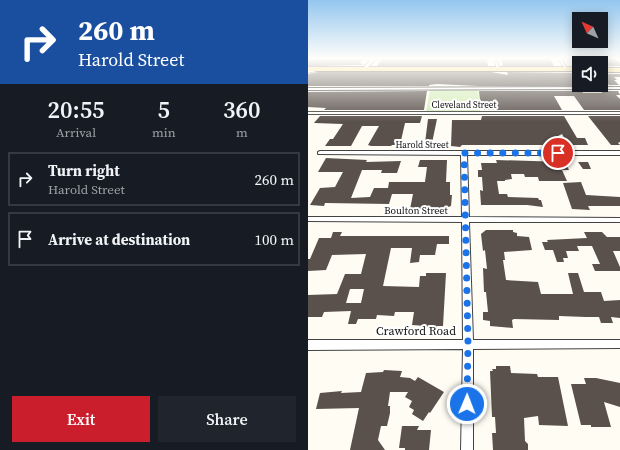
<!DOCTYPE html>
<html lang="en">
<head>
<meta charset="utf-8">
<style>
  :root { --surface:#171b24; --page:#20242c; --text:#f1f3f6; --muted:#9ea1a6; --line:#363941; --accent:#cb1e2c }
  body { margin:0; font-family:"Source Serif 4",serif; background:var(--page); color:var(--text); height:100vh; display:flex; flex-direction:column; font-size:15px; white-space:nowrap }
  * { box-sizing:border-box; margin:0 }
  p { font-size:13px; color:var(--muted) }
  .icon { flex:none; width:22px; height:22px; fill:none; stroke:currentColor; stroke-width:2; stroke-linecap:round; stroke-linejoin:round }
  .map { position:relative; flex:1; overflow:hidden }
  .details { display:flex; flex-direction:column; background:var(--surface); width:308px }
  .details>* { flex:none }
  .hud { background:#1a4fa0; color:#fff; overflow:hidden }
  .needle { width:26px; rotate:315deg }
  .buttons { position:absolute; left:264px; top:12px; display:grid; gap:8px }
  .buttons a { display:grid; place-items:center; width:36px; height:36px; border-radius:0px; background:var(--surface); box-shadow:0 2px 10px #0003; font-size:20px }
  .pin { position:absolute; display:grid; place-items:center; width:34px; height:34px; color:#fff; margin:-17px; border:2px solid #fff; border-radius:50%; box-shadow:0 1px 4px #0007 }
  .me { position:absolute; width:44px; margin:-22px; rotate:1deg; stroke-linejoin:round; filter:drop-shadow(0 0 3px #0008) }
  .turn { display:flex; align-items:center; gap:14px; height:84px; padding:0 12px; font-size:18px }
  .turn .icon { width:52px; height:52px; stroke-width:2.5 }
  .turn b { display:block; font-size:28px; line-height:34px }
  .eta { display:flex; justify-content:space-evenly; align-items:center; height:68px; text-align:center }
  .eta b { font-size:24px; font-weight:600; line-height:28px }
  .button { display:flex; gap:8px; margin-top:auto; padding:8px 12px }
  .button a { flex:1; height:46px; border-radius:0px; background:var(--accent); color:#fff; font-size:16px; font-weight:600; line-height:46px; text-align:center }
  .button a+a { background:var(--page); color:var(--text) }
  ul { padding:0; list-style:none }
  li { display:flex; align-items:center; gap:12px; height:54px; margin:0 8px 6px; padding:0 4px; border:2px solid var(--line); border-radius:0px }
  li div { flex:1 }
  li b { display:block; font-size:15px }
  li em { font-style:normal }
  main { display:flex; flex:1; min-height:0 }
  .map>svg:first-child { display:block }
  .green { fill:#d6edba }
  .building { fill:#5a514c; fill-rule:evenodd }
  .lines { fill:none; stroke-linecap:round; stroke-linejoin:round }
  .service-casing { stroke:#434343; stroke-width:2.5 }
  .minor-casing { stroke:#434343; stroke-width:2 }
  .tertiary-casing { stroke:#434343; stroke-width:2 }
  .primary-casing { stroke:#212121; stroke-width:2 }
  .service { stroke:#fff; stroke-width:1.5 }
  .minor { fill:#fff; fill-rule:evenodd }
  .tertiary { fill:#fff; fill-rule:evenodd }
  .primary { fill:#ffd464; fill-rule:evenodd }
  .route { stroke:#1a73e8; stroke-width:7; stroke-dasharray:0 12.6 }
  .labels { text-anchor:middle; dominant-baseline:central; stroke-width:4; stroke-linejoin:round; paint-order:stroke }
  .far-street-label { font-size:9px; fill:#101010; stroke:#fff }
  .street-label { font-size:10px; fill:#101010; stroke:#fff }
  .near-street-label { font-size:12px; fill:#101010; stroke:#fff }
</style>
</head>
<body>
<main>
<section class="details">
<div class="hud">
<div class="turn"><svg class="icon" aria-label="right" viewBox="0 0 24 24"><path d="M7 20v-9h11M14 6l5 5-5 5"/></svg><div><b>260 m</b>Harold Street</div></div>
</div>
<div class="eta">
<div><b>20:55</b><p>Arrival</p></div>
<div><b>5</b><p>min</p></div>
<div><b>360</b><p>m</p></div>
</div>
<ul>
<li><svg class="icon" aria-label="right" viewBox="0 0 24 24"><path d="M7 20v-9h11M14 6l5 5-5 5"/></svg><div><b>Turn right</b><p>Harold Street</p></div><em>260 m</em></li>
<li><svg class="icon" aria-label="arrive" viewBox="0 0 24 24"><path d="M6 21V4h12l-3 4 3 4H6"/></svg><div><b>Arrive at destination</b></div><em>100 m</em></li>
</ul>
<div class="button"><a>Exit</a><a>Share</a></div>
</section>
<div class="map">
<svg width="312" height="450" viewBox="0 0 312 450">
  <rect width="100%" height="100%" fill="#fffcf4"/>
  <!-- green -->
  <path class="green" d="M122,89H170L172,112H118Z"/>
  <!-- building -->
  <path class="building" d="M0,59H55L52,63L56,65L0,66Z
    M74,59H179L180,66H69Z
    M193,59H242L246,66H195Z
    M284,59H307L312,63V66H293V63H287Z
    M10,72H183L200,75L199,72L271,73V86H170L129,84L121,85V86H0V74Z
    M293,74H312V77H306L309,80H306L311,85H301L293,76Z
    M119,91L116,110H16L18,108L0,107V92Z
    M171,91H274L275,93H294L293,91H310L312,95H308L312,99V110H276L266,96H246L254,110H173Z
    M12,116H114L112,123H97L92,145H84L83,146H63L60,145L71,126H54L43,146H17L22,139H25L35,124L6,123Z
    M174,116H256L269,138H277L280,145H260L254,134L246,138L249,145H154L152,147L143,146L144,120H173Z
    M280,116H312V142L310,143L312,145H303Z
    M120,119H129L124,143H117Z
    M18,158L59,160L58,162L93,161L89,173H73L74,170H54L43,198L62,197L66,188H80L81,182H117L119,167H110L112,160H139L138,182H142V195H144L143,206L140,207L137,209H102L105,194H84L81,204L17,203L16,206L2,205L12,188L27,187L35,172H10Z
    M188,160L257,162L261,170H254L259,181H231L230,177H217L216,174H203L204,179L197,180V181H189L191,194H199L200,197L230,198L231,200H233L235,207L219,205H173L172,190L175,191L174,177H170V170H174L173,163H189Z
    M270,162H280L283,169H275Z
    M273,182L278,195L312,197V206H280L282,210L264,209L255,183Z
    M178,230H205V232L209,233V236L221,237L224,250L196,252L197,260H195L198,280L230,282L233,294H265L260,273H270L276,292H293L296,301L312,300V318L303,317L305,323H293L291,317H278L251,316V320L206,319L204,320L205,328L182,326V321L175,320V312H180L178,292H176L175,268L179,269L177,250L175,251L173,234Z
    M25,232H34L32,236H141V244H129L127,255H112L111,262L102,263L104,248H83L75,286L111,287L112,276H118V273H138L135,326H129V329H123L118,326L104,325L106,312H87L86,316L69,315L68,319H50L48,324H40L43,311L16,312L14,317H0V295L29,294L37,274H53L58,254L24,255L18,270L0,271V259H2L11,238H23ZM42,289H56L53,303H38Z
    M276,232H294L299,237H312V251H305L312,267V271H287L284,264H292L284,246H269L271,251H258L260,258H255L256,262H249L245,250H237L234,242H240L239,240L279,238Z
    M188,366H202L203,373L229,374L230,377H250L260,426L231,425L230,416L216,418L217,441L220,444V450H185L184,433H188L187,417H184L182,371H185L184,369H188Z
    M76,370L94,371L92,377L102,378L107,381L110,377L136,392L122,413L121,412L115,421L104,414L106,410L101,407L104,401L97,397L100,392H82L80,406H82V413L79,426H73L70,440L77,450H42L51,408L8,409L12,393L34,391L33,393L53,392L58,373L75,372Z
    M276,378H288L312,383V407L296,402L303,427H283V425H273L263,384H278Z
    M94,426H111L109,430H123L121,450H97V448H91Z"/>
  <g class="lines">
    <defs>
      <path id="service" d="M0,72L11,70"/>
      <path id="minor" d="M186,59H188L192,70L189,69Z
        M250,59H253L259,68H257Z
        M312,87V89L0,90V88Z
        M0,112H312V114H0Z
        M12,151H312V155H159L161,217L312,218V222H161L165,340H312V348L165,349V450H153L155,349L0,350V340H155L154,222L0,221V217H154L153,155L10,154V152Z"/>
      <path id="tertiary" d="M64,59H68L57,70H55V68Z"/>
      <path id="primary" d="M0,67H271V71H0Z
        M293,68H312V72H293Z"/>
    </defs>
    <!-- service casing -->
    <use href="#service" class="service-casing"/>
    <!-- minor casing -->
    <use href="#minor" class="minor-casing"/>
    <!-- tertiary casing -->
    <use href="#tertiary" class="tertiary-casing"/>
    <!-- primary casing -->
    <use href="#primary" class="primary-casing"/>
    <!-- service -->
    <use href="#service" class="service"/>
    <!-- minor -->
    <use href="#minor" class="minor"/>
    <!-- tertiary -->
    <use href="#tertiary" class="tertiary"/>
    <!-- primary -->
    <use href="#primary" class="primary"/>
  </g>
  <!-- sky -->
  <linearGradient id="sky" x2="0" y2="1"><stop stop-color="#93c6ef"/><stop offset="0.48" stop-color="#fffefa"/><stop offset="1" stop-color="#fffefa" stop-opacity="0"/></linearGradient>
  <rect width="312" height="122" fill="url(#sky)"/>
  <g class="lines">
    <!-- route -->
    <path class="route" d="M159,404L160,343L156,153H250"/>
  </g>
  <g class="labels">
    <!-- far-street labels -->
    <g class="far-street-label">
      <text x="156" y="105">Cleveland Street</text>
      <text x="114" y="145">Harold Street</text>
    </g>
    <!-- street labels -->
    <g class="street-label">
      <text x="108" y="210">Boulton Street</text>
    </g>
    <!-- near-street labels -->
    <g class="near-street-label">
      <text x="108" y="331">Crawford Road</text>
    </g>
  </g>
</svg>
<div class="buttons">
<a><svg class="needle" viewBox="-14 -14 28 28"><path d="M0-13l5 13h-10z" fill="#e53935"/><path d="M0 13l5-13h-10z" fill="#9ea1a6"/></svg></a>
<a><svg class="icon" aria-label="sound" viewBox="0 0 24 24"><path d="M4 9h4l5-4v14l-5-4H4zM17 9q2 3 0 6"/></svg></a>
</div>
<div class="pin" style="left:250px;top:153px;background:#d93025"><svg class="icon" aria-label="arrive" viewBox="0 0 24 24"><path d="M6 21V4h12l-3 4 3 4H6"/></svg></div>
<svg class="me" style="left:159px;top:404px" viewBox="-20 -20 40 40"><circle r="17" fill="#1a73e8" stroke="#fff" stroke-width="3"/><path d="M0-11L8 9 0 5-8 9z" fill="#fff"/></svg>
</div>
</main>
</body>
</html>
